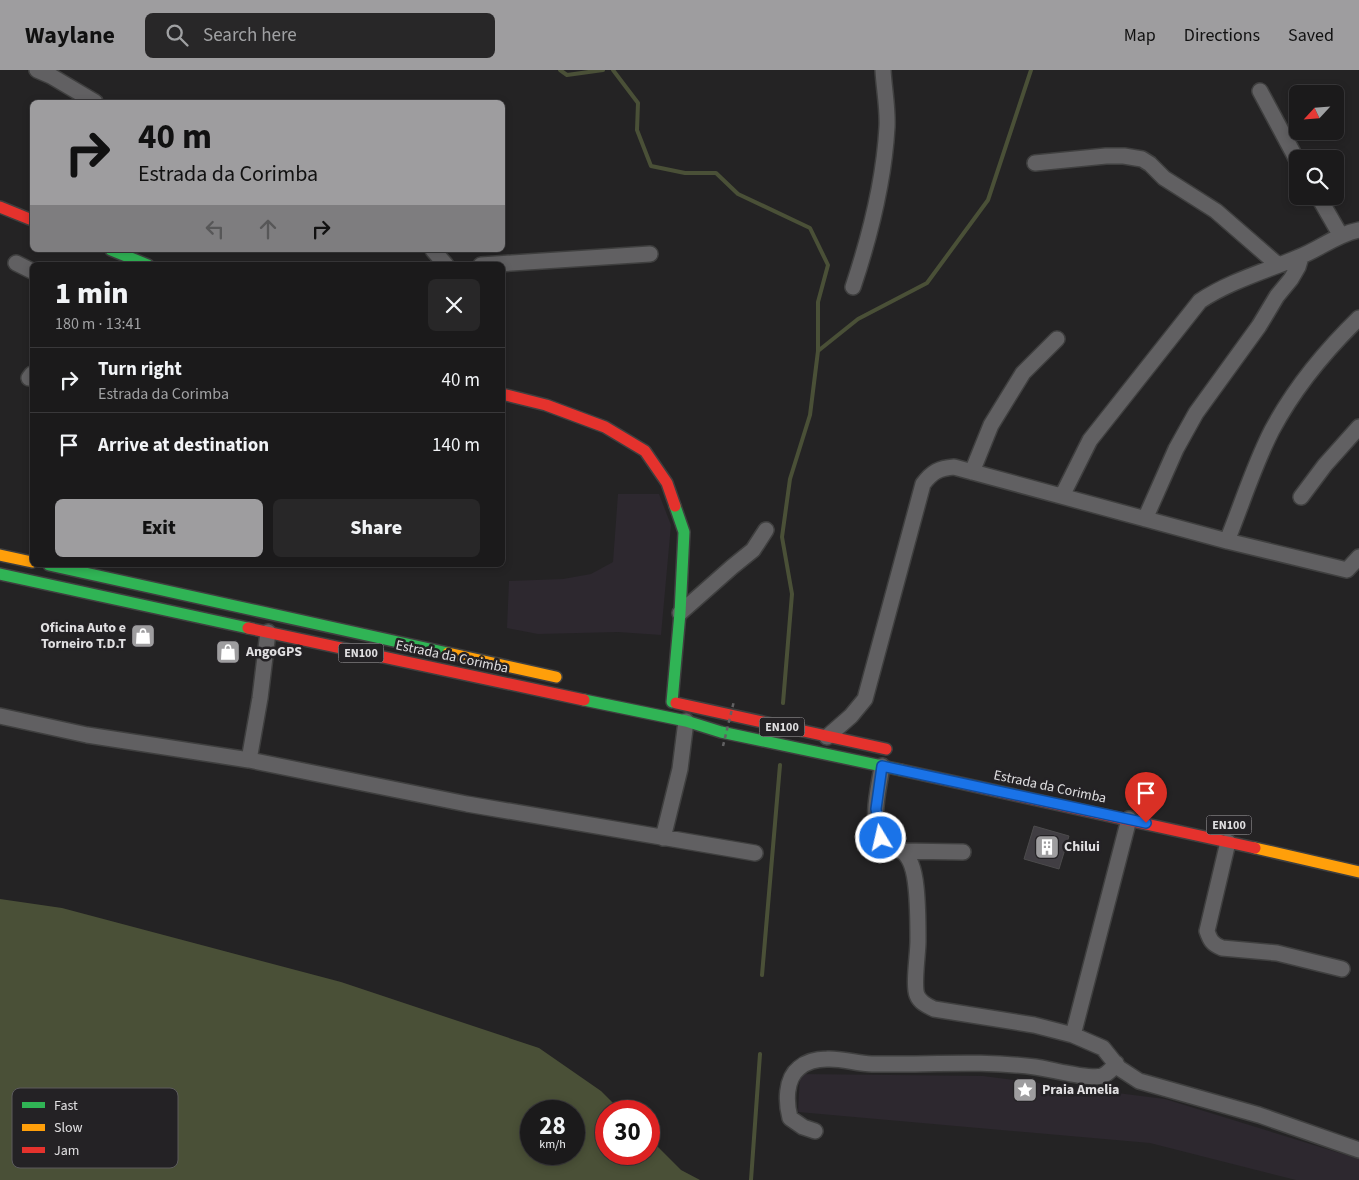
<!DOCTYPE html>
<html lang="en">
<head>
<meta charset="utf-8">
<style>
  :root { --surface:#1b1a1b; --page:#282728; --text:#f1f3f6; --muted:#a0a1a3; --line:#39383a; --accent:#9e9d9f }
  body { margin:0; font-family:"Source Sans 3",sans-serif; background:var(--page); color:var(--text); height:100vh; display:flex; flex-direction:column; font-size:19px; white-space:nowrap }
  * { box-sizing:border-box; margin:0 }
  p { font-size:16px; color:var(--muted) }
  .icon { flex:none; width:28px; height:28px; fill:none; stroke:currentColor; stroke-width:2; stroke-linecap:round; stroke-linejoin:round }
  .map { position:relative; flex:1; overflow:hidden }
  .details { position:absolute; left:30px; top:192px; width:475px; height:305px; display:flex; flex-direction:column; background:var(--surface); border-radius:8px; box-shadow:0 2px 8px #0003,0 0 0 1px var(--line) }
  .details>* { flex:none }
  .guide { position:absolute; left:30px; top:30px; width:475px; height:152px; border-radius:8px; box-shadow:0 2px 8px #0003,0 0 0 1px var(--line); background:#9e9d9f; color:#111; overflow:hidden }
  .needle { width:32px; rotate:244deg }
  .buttons { position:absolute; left:1289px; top:15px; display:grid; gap:10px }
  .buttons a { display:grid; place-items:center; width:55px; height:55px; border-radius:8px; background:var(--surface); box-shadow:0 2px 8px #0003,0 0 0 1px var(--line); font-size:25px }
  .speed { position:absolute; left:520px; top:1030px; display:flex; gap:10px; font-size:25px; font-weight:700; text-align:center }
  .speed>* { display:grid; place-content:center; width:65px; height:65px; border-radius:50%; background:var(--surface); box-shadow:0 2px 8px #0003,0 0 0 1px var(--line); line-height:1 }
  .speed small { font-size:12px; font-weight:400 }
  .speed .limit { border:8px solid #d22; background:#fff; color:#111 }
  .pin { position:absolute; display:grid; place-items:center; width:42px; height:42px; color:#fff; margin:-51px -21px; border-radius:50% 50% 50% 0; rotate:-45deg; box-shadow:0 0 5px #0007 }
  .pin .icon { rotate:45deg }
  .me { position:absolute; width:55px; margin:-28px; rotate:351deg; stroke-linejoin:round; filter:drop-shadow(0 0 4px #0008) }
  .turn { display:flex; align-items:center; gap:18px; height:105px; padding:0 25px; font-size:22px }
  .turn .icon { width:65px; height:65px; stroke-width:2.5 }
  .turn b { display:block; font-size:35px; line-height:42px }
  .lanes { display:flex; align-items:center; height:48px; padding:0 25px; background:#0003; justify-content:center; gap:25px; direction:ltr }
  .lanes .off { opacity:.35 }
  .round { display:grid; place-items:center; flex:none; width:52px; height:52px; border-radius:8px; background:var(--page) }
  .overview { display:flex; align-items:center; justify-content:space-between; height:85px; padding:0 25px }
  h1 { font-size:30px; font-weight:800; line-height:38px }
  .primary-button { display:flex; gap:10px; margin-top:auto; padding:10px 25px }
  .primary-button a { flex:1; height:58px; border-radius:8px; background:var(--accent); color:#111; font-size:20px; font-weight:800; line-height:58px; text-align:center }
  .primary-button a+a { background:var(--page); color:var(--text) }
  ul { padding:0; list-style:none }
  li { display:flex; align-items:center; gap:15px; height:65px; padding:0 25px; border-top:1px solid var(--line) }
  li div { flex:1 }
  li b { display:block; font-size:19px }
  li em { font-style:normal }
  header { display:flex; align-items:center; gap:30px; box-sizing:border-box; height:70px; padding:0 25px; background:var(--accent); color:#111 }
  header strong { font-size:24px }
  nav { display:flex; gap:28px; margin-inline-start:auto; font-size:18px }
  .search { width:350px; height:45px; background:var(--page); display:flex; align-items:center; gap:12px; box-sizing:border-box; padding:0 18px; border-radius:8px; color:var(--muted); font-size:19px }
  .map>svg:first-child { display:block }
  .built { fill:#2d282f }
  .water { fill:#4a5037; fill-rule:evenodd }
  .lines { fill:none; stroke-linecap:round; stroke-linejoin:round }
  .stream { stroke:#4a5037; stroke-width:4 }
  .building { fill:#413e43; stroke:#4c4b4c }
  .street-casing { stroke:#3f3f3f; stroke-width:18 }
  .fast-casing { stroke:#3f3f3f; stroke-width:14 }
  .slow-casing { stroke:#3f3f3f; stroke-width:14 }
  .jam-casing { stroke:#3f3f3f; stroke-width:14 }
  .street { stroke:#616062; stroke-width:15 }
  .fast { stroke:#30b455; stroke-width:11 }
  .slow { stroke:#ff9f0a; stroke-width:11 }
  .jam { stroke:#e5322d; stroke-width:11 }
  .path-bridge { stroke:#616062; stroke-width:2.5; stroke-dasharray:4 4; stroke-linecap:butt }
  .route-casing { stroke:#114b97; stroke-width:12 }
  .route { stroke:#1a73e8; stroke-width:9 }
  .labels { text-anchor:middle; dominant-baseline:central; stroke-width:5; stroke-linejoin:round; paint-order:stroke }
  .shield { fill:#242225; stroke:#a8a6a9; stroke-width:1 }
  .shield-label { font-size:12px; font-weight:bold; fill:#e0dfe1 }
  .poi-label { font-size:14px; font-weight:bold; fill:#e0dfe1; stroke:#242225; text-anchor:start }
  .street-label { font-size:14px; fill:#e0dfe1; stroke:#242225 }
  .key { fill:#242225; stroke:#5c5b5d; stroke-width:1 }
  .key-label { font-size:14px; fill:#e0dfe1 }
</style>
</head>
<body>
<header>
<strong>Waylane</strong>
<div class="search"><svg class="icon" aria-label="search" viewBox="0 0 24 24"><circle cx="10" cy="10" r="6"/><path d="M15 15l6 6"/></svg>Search here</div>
<nav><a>Map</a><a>Directions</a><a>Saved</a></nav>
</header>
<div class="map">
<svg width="1359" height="1110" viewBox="0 0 1359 1110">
  <rect width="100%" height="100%" fill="#242324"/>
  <!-- built -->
  <path class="built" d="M618,424H659L671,455L661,565L618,562L538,564L507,558L509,511L563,509L591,504L613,492Z
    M800,1004L983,1006L1165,1029L1359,1089V1110H1296L1150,1073L798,1042Z"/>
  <!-- water -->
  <path class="water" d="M0,829L62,838L341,912L539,978L601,1021L621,1041H606V1084H649V1068L681,1100L700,1110H0ZM531,1041H574V1084H531Z"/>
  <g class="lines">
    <!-- stream -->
    <path class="stream" d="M560,0L567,5L603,0
      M613,0L638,33L637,60L651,96L685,103H716L738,124L810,158L828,195L818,232V281
      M783,633L792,524L782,467L790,409L810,345L818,281L858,249L927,213L988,130L1031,0
      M762,905L780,695
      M751,1110L760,984"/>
  </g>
  <!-- building -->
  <path class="building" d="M1034,756L1069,766L1059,799L1024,789Z"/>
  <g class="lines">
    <defs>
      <path id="street" d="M37,0L51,6L95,32
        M1260,21L1298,92
        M1035,93L1106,86H1124L1142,89L1150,94L1164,108L1216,141L1278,195
        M1318,126L1341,166
        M433,180L446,195
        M16,193L32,201
        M481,195L650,184
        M853,217C870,166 884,111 887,57C888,38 884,19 883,0
        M29,308L32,304
        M972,402L991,355L1023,303L1057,269
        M1062,426L1090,370L1200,231C1230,211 1266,201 1299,187C1320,179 1337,164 1359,160
        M1301,427L1325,395L1359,357
        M1145,449L1176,379L1196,343L1259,256L1277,226L1291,209L1298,197L1301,187
        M1227,471C1242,434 1254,395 1272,360C1295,317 1325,281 1359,248
        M680,543L732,497L753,480L766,460
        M0,646L87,665L249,690L467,734L755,783
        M827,667L851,646L865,629L923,414C932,402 939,398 954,397L1227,471L1347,500L1359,487
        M249,690L260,628L268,562
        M882,696C879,718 870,748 881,768C886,778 895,777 903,782C912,789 915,807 916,817C918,835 918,854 918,871C918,884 913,915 917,925C920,933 928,936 934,939L1034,955L1073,965L1103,978L1119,998L1139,1011L1259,1045L1359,1080
        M663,768L680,699L686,651
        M1228,772L1207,861C1210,870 1212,874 1222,878L1277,883L1342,899
        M901,781L963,782
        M1073,965L1129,749
        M815,1061L803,1057L790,1048C786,1033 785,1009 799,998C806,992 817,989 827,989C842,988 857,994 872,994C926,995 981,990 1035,997C1051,999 1089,1010 1102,1006C1109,1003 1112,999 1116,993"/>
      <path id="fast" d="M111,180L148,195
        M49,495L448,583
        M0,504L248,558
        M584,630L686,651L721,662L901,700
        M672,632L680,543L684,462L675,436"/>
      <path id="slow" d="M0,485L32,492
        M448,583L556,607
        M1255,778L1359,802"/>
      <path id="jam" d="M0,137L32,150
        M502,324L546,335L605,357L645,381L667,413L675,436
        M248,558L584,630
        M676,633L886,679
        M901,700L1255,778"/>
    </defs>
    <!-- street casing -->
    <use href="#street" class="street-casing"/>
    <!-- fast casing -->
    <use href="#fast" class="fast-casing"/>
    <!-- slow casing -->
    <use href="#slow" class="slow-casing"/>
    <!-- jam casing -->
    <use href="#jam" class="jam-casing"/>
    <!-- street -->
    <use href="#street" class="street"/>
    <!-- fast -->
    <use href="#fast" class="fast"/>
    <!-- slow -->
    <use href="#slow" class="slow"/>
    <!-- jam -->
    <use href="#jam" class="jam"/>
    <!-- path-bridge -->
    <path class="path-bridge" d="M723,676L734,631"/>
  </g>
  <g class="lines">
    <defs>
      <path id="route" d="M881,768L876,739L882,696L1146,753"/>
    </defs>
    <!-- route casing -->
    <use href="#route" class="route-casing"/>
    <!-- route -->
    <use href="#route" class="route"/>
  </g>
  <!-- icons -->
  <defs>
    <symbol id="shop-square" viewBox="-11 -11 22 22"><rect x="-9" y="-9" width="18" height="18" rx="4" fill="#9e9d9f" stroke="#242225"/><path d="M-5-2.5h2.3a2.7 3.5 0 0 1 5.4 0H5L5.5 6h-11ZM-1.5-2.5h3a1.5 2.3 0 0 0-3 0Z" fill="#fff"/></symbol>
    <symbol id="building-square" viewBox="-11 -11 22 22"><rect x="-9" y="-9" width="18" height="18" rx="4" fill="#9e9d9f" stroke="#242225"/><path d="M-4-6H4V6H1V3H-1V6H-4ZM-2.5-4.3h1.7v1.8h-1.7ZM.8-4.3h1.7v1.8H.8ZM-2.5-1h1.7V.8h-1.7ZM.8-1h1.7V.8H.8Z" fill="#fff"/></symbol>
    <symbol id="sight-square" viewBox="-11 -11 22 22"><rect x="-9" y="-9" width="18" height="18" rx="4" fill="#9e9d9f" stroke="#242225"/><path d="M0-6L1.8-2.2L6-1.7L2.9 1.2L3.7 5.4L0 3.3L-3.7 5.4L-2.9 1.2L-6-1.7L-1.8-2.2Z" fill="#fff"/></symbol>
  </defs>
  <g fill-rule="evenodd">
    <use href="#shop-square" x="129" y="552" width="28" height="28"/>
    <use href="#shop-square" x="214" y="568" width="28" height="28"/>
    <use href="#building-square" x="1033" y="763" width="28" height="28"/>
    <use href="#sight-square" x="1011" y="1006" width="28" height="28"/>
  </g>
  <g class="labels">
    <!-- shield labels -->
    <g class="shield">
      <rect x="338.5" y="573.5" width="45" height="19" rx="4"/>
      <rect x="759.5" y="647.5" width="45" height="19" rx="4"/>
      <rect x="1206.5" y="745.5" width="45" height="19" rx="4"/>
    </g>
    <g class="shield-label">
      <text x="361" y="583">EN100</text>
      <text x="782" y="657">EN100</text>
      <text x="1229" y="755">EN100</text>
    </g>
    <!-- poi labels -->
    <g class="poi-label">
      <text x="126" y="558" text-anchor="end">Oficina Auto e<tspan x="126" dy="16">Torneiro T.D.T</tspan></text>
      <text x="246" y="582">AngoGPS</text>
      <text x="1064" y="777">Chilui</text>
      <text x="1042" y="1020">Praia Amelia</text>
    </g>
    <!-- street labels -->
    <g class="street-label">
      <text transform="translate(452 587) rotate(12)">Estrada da Corimba</text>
      <text transform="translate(1050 717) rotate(12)">Estrada da Corimba</text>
    </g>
  </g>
  <!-- legend -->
  <rect x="12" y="1018" width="166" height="80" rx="8" class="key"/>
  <rect x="22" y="1032" width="23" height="6" fill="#30b455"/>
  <rect x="22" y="1054" width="23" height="7" fill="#ff9f0a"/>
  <rect x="22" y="1077" width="23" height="6" fill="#e5322d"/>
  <g class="key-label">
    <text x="54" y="1040">Fast</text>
    <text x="54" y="1062">Slow</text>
    <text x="54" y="1085">Jam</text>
  </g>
</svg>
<div class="buttons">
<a><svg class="needle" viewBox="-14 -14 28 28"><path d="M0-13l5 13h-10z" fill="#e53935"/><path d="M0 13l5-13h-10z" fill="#a0a1a3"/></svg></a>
<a><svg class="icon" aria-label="search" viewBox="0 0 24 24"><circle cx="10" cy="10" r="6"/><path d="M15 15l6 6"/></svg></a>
</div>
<div class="speed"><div>28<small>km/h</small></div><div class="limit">30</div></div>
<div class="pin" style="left:1146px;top:753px;background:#d93025"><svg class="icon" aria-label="arrive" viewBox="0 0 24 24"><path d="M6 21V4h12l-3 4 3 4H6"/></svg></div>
<svg class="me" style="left:881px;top:768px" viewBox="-20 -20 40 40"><circle r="17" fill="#1a73e8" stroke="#fff" stroke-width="3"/><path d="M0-11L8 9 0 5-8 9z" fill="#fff"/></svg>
<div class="guide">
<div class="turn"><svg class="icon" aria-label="right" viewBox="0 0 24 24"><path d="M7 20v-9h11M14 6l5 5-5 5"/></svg><div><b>40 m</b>Estrada da Corimba</div></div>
<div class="lanes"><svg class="icon off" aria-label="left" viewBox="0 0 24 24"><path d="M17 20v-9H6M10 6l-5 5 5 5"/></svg><svg class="icon off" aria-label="ahead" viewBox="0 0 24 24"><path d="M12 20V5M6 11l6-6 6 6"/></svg><svg class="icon" aria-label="right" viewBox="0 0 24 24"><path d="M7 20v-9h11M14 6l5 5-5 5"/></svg></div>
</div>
<section class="details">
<div class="overview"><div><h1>1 min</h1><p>180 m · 13:41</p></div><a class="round"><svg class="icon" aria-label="close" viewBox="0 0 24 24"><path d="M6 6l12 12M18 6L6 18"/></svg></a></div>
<ul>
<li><svg class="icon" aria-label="right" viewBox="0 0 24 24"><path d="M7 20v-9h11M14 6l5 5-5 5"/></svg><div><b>Turn right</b><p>Estrada da Corimba</p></div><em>40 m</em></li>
<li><svg class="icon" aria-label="arrive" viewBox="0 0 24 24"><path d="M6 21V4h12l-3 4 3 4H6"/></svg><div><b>Arrive at destination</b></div><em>140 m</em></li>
</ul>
<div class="primary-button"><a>Exit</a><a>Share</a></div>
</section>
</div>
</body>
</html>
